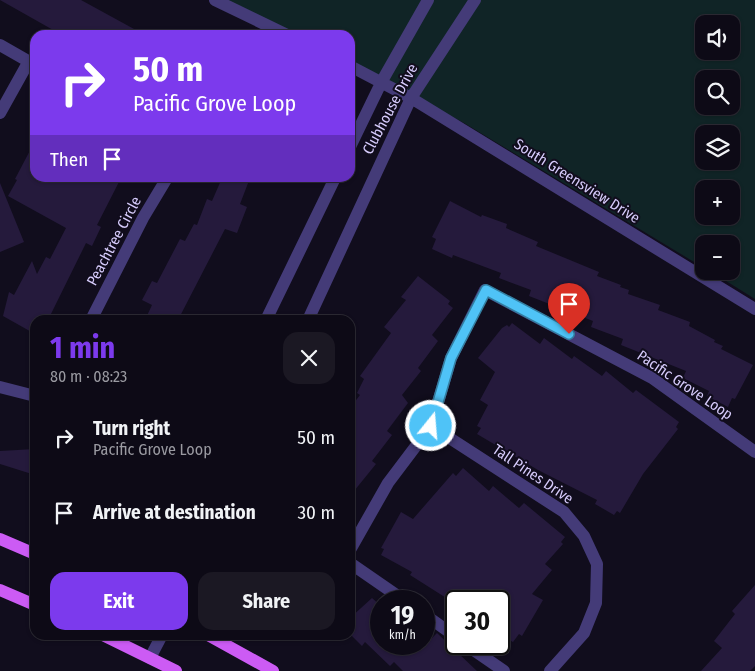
<!DOCTYPE html>
<html lang="en">
<head>
<meta charset="utf-8">
<style>
  :root { --surface:#0d0a16; --page:#1b1823; --text:#f1f3f6; --muted:#9a9aa1; --line:#2d2b35; --accent:#7c3aed }
  body { margin:0; font-family:"Fira Sans Condensed",sans-serif; background:var(--page); color:var(--text); height:100vh; display:flex; flex-direction:column; font-size:19px; white-space:nowrap }
  * { box-sizing:border-box; margin:0 }
  p { font-size:16px; color:var(--muted) }
  .icon { flex:none; width:28px; height:28px; fill:none; stroke:currentColor; stroke-width:2; stroke-linecap:round; stroke-linejoin:round }
  .map { position:relative; flex:1; overflow:hidden }
  .panel { position:absolute; left:30px; top:315px; width:325px; height:325px; display:flex; flex-direction:column; background:var(--surface); border-radius:15px; box-shadow:0 1px 4px #0004,0 0 0 1px var(--line) }
  .panel>* { flex:none }
  .guide { position:absolute; left:30px; top:30px; width:325px; height:152px; border-radius:15px; box-shadow:0 1px 4px #0004,0 0 0 1px var(--line); background:#7c3aed; color:#fff; overflow:hidden }
  .tools { position:absolute; left:695px; top:15px; display:grid; gap:10px }
  .tools a { display:grid; place-items:center; width:45px; height:45px; border-radius:10px; background:var(--surface); box-shadow:0 1px 4px #0004,0 0 0 1px var(--line); font-size:25px }
  .speed { position:absolute; left:370px; top:590px; display:flex; gap:10px; font-size:25px; font-weight:700; text-align:center }
  .speed>* { display:grid; place-content:center; width:65px; height:65px; border-radius:50%; background:var(--surface); box-shadow:0 1px 4px #0004,0 0 0 1px var(--line); line-height:1 }
  .speed small { font-size:12px; font-weight:400 }
  .speed .limit { border:2px solid #111; border-radius:8px; background:#fff; color:#111 }
  .pin { position:absolute; display:grid; place-items:center; width:42px; height:42px; color:#fff; margin:-51px -21px; border-radius:50% 50% 50% 0; rotate:-45deg; box-shadow:0 0 5px #0007 }
  .pin .icon { rotate:45deg }
  .me { position:absolute; width:55px; margin:-28px; rotate:17deg; stroke-linejoin:round; filter:drop-shadow(0 0 4px #0008) }
  .turn { display:flex; align-items:center; gap:18px; height:105px; padding:0 20px; font-size:22px }
  .turn .icon { width:65px; height:65px; stroke-width:2.5 }
  .turn b { display:block; font-size:35px; line-height:42px }
  .then { display:flex; align-items:center; height:48px; padding:0 20px; background:#0003; gap:10px; font-size:19px }
  .round { display:grid; place-items:center; flex:none; width:52px; height:52px; border-radius:15px; background:var(--page) }
  .headline { display:flex; align-items:center; justify-content:space-between; height:85px; padding:0 20px }
  h1 { font-size:30px; font-weight:700; line-height:38px; color:var(--accent) }
  .action { display:flex; gap:10px; margin-top:auto; padding:10px 20px }
  .action a { flex:1; height:58px; border-radius:15px; background:var(--accent); color:#fff; font-size:20px; font-weight:700; line-height:58px; text-align:center }
  .action a+a { background:var(--page); color:var(--text) }
  ul { padding:0; list-style:none }
  li { display:flex; align-items:center; gap:15px; height:75px; padding:0 20px }
  li div { flex:1 }
  li b { display:block; font-size:19px }
  li em { font-style:normal }
  .map>svg:first-child { display:block }
  .green { fill:#102426; fill-rule:evenodd }
  .building { fill:#251a3c }
  .lines { fill:none; stroke-linecap:round; stroke-linejoin:round }
  .minor { stroke:#443b78; stroke-width:12 }
  .major { stroke:#cc5bf4; stroke-width:12 }
  .route-casing { stroke:#337fa1; stroke-width:12 }
  .route { stroke:#4fc3f7; stroke-width:9 }
  .labels { text-anchor:middle; dominant-baseline:central; stroke-width:4; stroke-linejoin:round; paint-order:stroke }
  .street-label { font-size:15px; fill:#d7ccfc; stroke:#110d1d }
</style>
</head>
<body>
<div class="map">
<svg width="755" height="671" viewBox="0 0 755 671">
  <rect width="100%" height="100%" fill="#110d1d"/>
  <!-- green -->
  <path class="green" d="M214,0H755V299L710,271H731V244H704V268L464,123L350,63V35H289ZM704,24H731V51H704ZM704,79H731V106H704ZM704,134H731V161H704ZM704,189H731V216H704Z"/>
  <!-- building -->
  <path class="building" d="M0,0H81L145,35H62Z
    M35,141V178H121L97,225L101,227L92,246L86,243L48,320H35V334L3,316L9,292L14,295L32,261L37,274L46,257L50,259L66,228L8,196L17,180L15,179Z
    M222,178H250L240,204L247,207L237,233L225,229L178,320H145L152,305L142,300L152,281L157,283L180,239L185,241L194,224L197,225L207,199L212,201Z
    M0,183L24,242L0,252Z
    M450,201L481,217L482,215L507,224L506,228L538,242L536,246L599,272L597,276L621,285L620,287L629,290L628,294L660,305L658,310L690,322L689,326L715,340L714,342L723,346L721,349L753,365L735,399L732,398L728,407L707,396L709,391L683,378L686,371L621,345L623,339L591,327L593,321L529,296L531,290L499,278L501,273L453,255L452,258L432,249L436,239L432,237Z
    M418,276L450,301L448,304L453,308L432,335L438,341L418,368L421,371L402,395L408,403L387,431L392,435L372,461L376,464L350,496V408L360,395L357,393L364,379L360,376L391,333L384,327L406,300L401,297Z
    M512,323L540,344L544,338L572,359L574,356L602,376L606,371L633,393L636,390L679,422L676,427L678,429L643,474L620,513L617,511L614,515L595,504L597,500L538,470L477,434L481,428L477,426L488,405L480,400L495,372L478,358L502,328L507,325L509,327Z
    M35,449V475L0,464V451Z
    M463,468L489,491L493,486L519,508L524,503L565,537L561,542L563,544L545,564L552,570L532,594L543,600L522,636L519,634L513,642L499,634V601H451L410,575L412,572L381,555L384,549L381,548L401,512L413,519L453,473L456,476Z
    M755,585V666L750,671H701L722,648L714,641L735,614L732,611Z
    M372,598L381,606V644H424L428,638L430,640L437,633L477,671H403L394,662L390,666L365,642L362,646L350,634V618Z"/>
  <g class="lines">
    <!-- minor -->
    <path class="minor" d="M215,0L287,35
      M0,45L35,65
      M350,66L411,98L755,309
      M0,113L29,61
      M350,147L382,81L428,0
      M91,320L143,218L167,178
      M266,320L335,178
      M308,320L411,98L475,0
      M0,387L35,396
      M431,426L564,512L584,536L597,564L596,603L584,633L550,671
      M350,550L388,483L431,426L451,358L485,290L652,378L755,452
      M350,563L405,601
      M424,614L456,637
      M465,644L504,671
      M150,658L162,635"/>
    <!-- major -->
    <path class="major" d="M0,539L35,554
      M0,590L35,605
      M103,635L176,671
      M208,635L273,671"/>
  </g>
  <g class="lines">
    <defs>
      <path id="route" d="M431,426L451,358L486,290L569,334"/>
    </defs>
    <!-- route casing -->
    <use href="#route" class="route-casing"/>
    <!-- route -->
    <use href="#route" class="route"/>
  </g>
  <g class="labels">
    <!-- street labels -->
    <g class="street-label">
      <text transform="translate(390 109) rotate(-62)">Clubhouse Drive</text>
      <text transform="translate(577 181) rotate(32)">South Greensview Drive</text>
      <text transform="translate(114 241) rotate(-62)">Peachtree Circle</text>
      <text transform="translate(685 385) rotate(34)">Pacific Grove Loop</text>
      <text transform="translate(533 474) rotate(34)">Tall Pines Drive</text>
    </g>
  </g>
</svg>
<div class="tools">
<a><svg class="icon" aria-label="sound" viewBox="0 0 24 24"><path d="M4 9h4l5-4v14l-5-4H4zM17 9q2 3 0 6"/></svg></a>
<a><svg class="icon" aria-label="search" viewBox="0 0 24 24"><circle cx="10" cy="10" r="6"/><path d="M15 15l6 6"/></svg></a>
<a><svg class="icon" aria-label="layers" viewBox="0 0 24 24"><path d="M12 4l9 5-9 5-9-5zM3 14l9 5 9-5"/></svg></a>
<a>+</a>
<a>−</a>
</div>
<div class="speed"><div>19<small>km/h</small></div><div class="limit">30</div></div>
<div class="pin" style="left:569px;top:334px;background:#d93025"><svg class="icon" aria-label="arrive" viewBox="0 0 24 24"><path d="M6 21V4h12l-3 4 3 4H6"/></svg></div>
<svg class="me" style="left:431px;top:426px" viewBox="-20 -20 40 40"><circle r="17" fill="#4fc3f7" stroke="#fff" stroke-width="3"/><path d="M0-11L8 9 0 5-8 9z" fill="#fff"/></svg>
<div class="guide">
<div class="turn"><svg class="icon" aria-label="right" viewBox="0 0 24 24"><path d="M7 20v-9h11M14 6l5 5-5 5"/></svg><div><b>50 m</b>Pacific Grove Loop</div></div>
<div class="then">Then<svg class="icon" aria-label="arrive" viewBox="0 0 24 24"><path d="M6 21V4h12l-3 4 3 4H6"/></svg></div>
</div>
<section class="panel">
<div class="headline"><div><h1>1 min</h1><p>80 m · 08:23</p></div><a class="round"><svg class="icon" aria-label="close" viewBox="0 0 24 24"><path d="M6 6l12 12M18 6L6 18"/></svg></a></div>
<ul>
<li><svg class="icon" aria-label="right" viewBox="0 0 24 24"><path d="M7 20v-9h11M14 6l5 5-5 5"/></svg><div><b>Turn right</b><p>Pacific Grove Loop</p></div><em>50 m</em></li>
<li><svg class="icon" aria-label="arrive" viewBox="0 0 24 24"><path d="M6 21V4h12l-3 4 3 4H6"/></svg><div><b>Arrive at destination</b></div><em>30 m</em></li>
</ul>
<div class="action"><a>Exit</a><a>Share</a></div>
</section>
</div>
</body>
</html>
